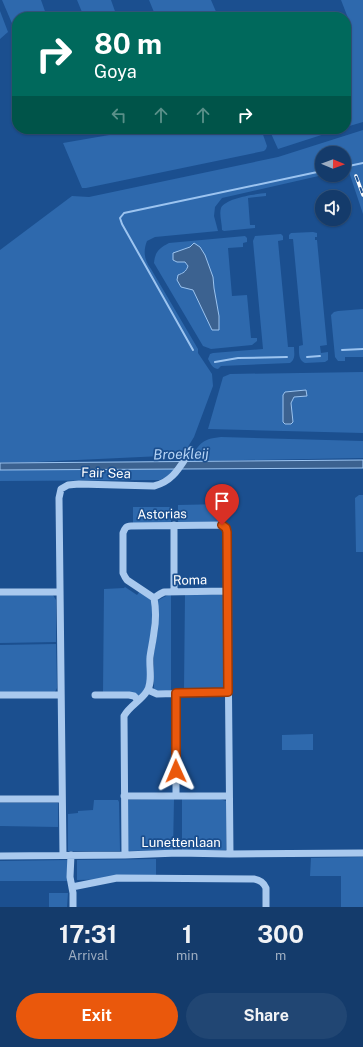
<!DOCTYPE html>
<html lang="en">
<head>
<meta charset="utf-8">
<style>
  :root { --surface:#143b6b; --page:#214673; --text:#f1f3f6; --muted:#9dadc1; --line:#33557e; --accent:#ea580c }
  body { margin:0; font-family:"Public Sans",sans-serif; background:var(--page); color:var(--text); height:100vh; display:flex; flex-direction:column; font-size:15px; white-space:nowrap }
  * { box-sizing:border-box; margin:0 }
  p { font-size:13px; color:var(--muted) }
  .icon { flex:none; width:22px; height:22px; fill:none; stroke:currentColor; stroke-width:2; stroke-linecap:round; stroke-linejoin:round }
  .map { position:relative; height:907px; overflow:hidden }
  .side { display:flex; flex-direction:column; background:var(--surface); flex:1 }
  .side>* { flex:none }
  .guide { position:absolute; left:12px; top:12px; width:339px; height:122px; border-radius:16px; box-shadow:0 1px 3px #0004,0 0 0 1px var(--line); background:#00695c; color:#fff; overflow:hidden }
  .needle { width:26px; rotate:91deg }
  .buttons { position:absolute; left:315px; top:146px; display:grid; gap:8px }
  .buttons a { display:grid; place-items:center; width:36px; height:36px; border-radius:50%; background:var(--surface); box-shadow:0 1px 3px #0004,0 0 0 1px var(--line); font-size:20px }
  .pin { position:absolute; display:grid; place-items:center; width:34px; height:34px; color:#fff; margin:-41px -17px; border-radius:50% 50% 50% 0; rotate:-45deg; box-shadow:0 0 4px #0007 }
  .pin .icon { rotate:45deg }
  .me { position:absolute; width:44px; margin:-22px; rotate:359deg; stroke-linejoin:round; filter:drop-shadow(0 0 3px #0008) }
  .turn { display:flex; align-items:center; gap:14px; height:84px; padding:0 16px; font-size:18px }
  .turn .icon { width:52px; height:52px; stroke-width:2.5 }
  .turn b { display:block; font-size:28px; line-height:34px }
  .lanes { display:flex; align-items:center; height:38px; padding:0 16px; background:#0003; justify-content:center; gap:20px; direction:ltr }
  .lanes .off { opacity:.35 }
  .eta { display:flex; justify-content:space-evenly; align-items:center; height:68px; text-align:center }
  .eta b { font-size:24px; font-weight:700; line-height:28px }
  .button { display:flex; gap:8px; margin-top:auto; padding:8px 16px }
  .button a { flex:1; height:46px; border-radius:24px; background:var(--accent); color:#fff; font-size:16px; font-weight:700; line-height:46px; text-align:center }
  .button a+a { background:var(--page); color:var(--text) }
  .map>svg:first-child { display:block }
  .green { fill:#2e69ad; fill-rule:evenodd }
  .water { fill:#3c6290; stroke:#9cc4f0 }
  .lines { fill:none; stroke-linecap:round; stroke-linejoin:round }
  .stream { stroke:#9cc4f0; stroke-width:2 }
  .minor { stroke:#a9c9ee; stroke-width:7 }
  .rail-casing { stroke:#fff; stroke-width:3.5 }
  .rail { stroke:#1b4f8f; stroke-width:2; stroke-dasharray:6; stroke-linecap:butt }
  .route-casing { stroke:#983908; stroke-width:10 }
  .route { stroke:#ea580c; stroke-width:7 }
  .labels { text-anchor:middle; dominant-baseline:central; stroke-width:3.5; stroke-linejoin:round; paint-order:stroke }
  .street-label { font-size:13px; fill:#fff; stroke:#1b4f8f }
  .water-label { font-size:14px; font-style:italic; fill:#b5d3f5; stroke:#1b4f8f }
</style>
</head>
<body>
<div class="map">
<svg width="363" height="907" viewBox="0 0 363 907">
  <rect width="100%" height="100%" fill="#1b4f8f"/>
  <!-- green -->
  <path class="green" d="M2,0H41L47,17H17V35Z
    M77,0H111L117,17H84Z
    M149,0H211L217,14L204,17H156Z
    M341,0H363V122L346,127V19L348,18Z
    M0,11L8,32L0,39Z
    M144,129H261L267,146L266,149L264,151L86,188H82L63,143Z
    M269,129H340L278,149Z
    M363,130V214L348,169L344,170V153H322L323,175L222,198L215,207L214,216L218,231L155,237L147,241C143,251 144,260 151,269L198,349V353L212,374L213,386L194,437L183,455L35,462H0V250L72,196L89,197L278,157Z
    M266,193V196L248,198L250,225H255V228L224,231L222,230C222,223 219,214 221,208C226,198 256,194 266,193Z
    M313,232L317,233V237H315V240H317L327,345L320,346L321,353L328,352V360L325,362L305,363C298,360 299,352 299,346L303,345L293,239H289V235L291,233Z
    M281,234L283,236V240L278,241L288,347H294C294,353 296,359 290,363L221,366L218,369C212,368 211,364 208,359L210,354L213,353L263,349L253,241L255,236Z
    M245,236L247,238V242L243,243V247L228,248L232,296L247,295L251,338H257V341L252,345L211,349L203,346L154,263C155,252 159,248 169,243ZM190,247H200C208,260 212,273 214,288L193,290L189,289L178,275C183,273 186,272 188,266L185,262H177L178,251Z
    M363,309V357H345V361H338L335,357L331,315L334,312L338,311Z
    M363,372V433L208,429L223,377L230,374ZM306,390L294,397L291,403L283,395L285,392Z
    M221,437L363,441V458L189,461C199,445 200,439 221,437Z
    M178,466L172,474L160,480L0,481V467Z
    M359,495H363V552H356L355,498Z
    M224,504L223,522L178,523V505Z
    M133,507H171V524L133,523Z
    M125,587L137,595L140,591L150,599L153,605L148,679L145,690L139,696L103,693L104,589L124,588Z
    M0,594L53,595L56,600V642L0,643Z
    M171,594V690L154,691V653L157,635L158,623L157,601L164,597Z
    M185,594L224,595L225,687L224,689L184,690Z
    M56,644L57,688L55,692L0,693V645Z
    M313,734V750H282V735Z
    M174,799L173,850L128,851V800Z
    M182,799H220L226,801V850H182Z
    M94,800H118L119,802L120,851H68V814L78,813V811L93,810Z
    M0,803H58V827L0,826Z
    M363,857V907H341V876H310L311,858Z
    M156,859V878L77,880V860Z
    M68,860V881H0V861Z
    M49,893H68L67,907H49Z"/>
  <!-- water -->
  <path class="water" d="M194,243L200,247L205,255L213,277L214,288L219,316V330H212L193,290L181,287L177,280L178,275C183,273 186,272 188,266L185,262H177L173,260V253L190,247Z
    M306,390L307,396L294,397L291,403L293,422L291,424H285L283,422V395L285,392Z
    M363,460V468L0,470V463Z"/>
  <g class="lines">
    <!-- stream -->
    <path class="stream" d="M344,167L363,163
      M193,350L122,224L120,218L124,213L322,171
      M342,350L363,349
      M307,357L320,356
      M215,362L238,358L287,357"/>
    <!-- minor -->
    <path class="minor" d="M174,525V592
      M0,592H60
      M154,598L160,594L164,592L227,591
      M148,690L157,694L228,692
      M176,693V796
      M0,695H61
      M95,695H129L134,696L138,700
      M124,796H229
      M0,799H62
      M63,855L59,498L61,489L68,485L79,484L154,486C174,481 180,466 191,450
      M71,855L70,877L73,893V907
      M125,855L124,716C129,706 141,701 147,691C153,682 149,668 150,657C151,649 153,641 154,632C156,621 156,609 154,598L127,580L125,577L123,573V533C125,528 126,526 131,526L222,525L226,528L227,532L230,854
      M0,856L125,855L178,853L230,854L363,853
      M72,887L117,878L254,879C260,880 264,883 266,888V907"/>
    <defs>
      <path id="rail" d="M356,176L363,195"/>
    </defs>
    <!-- rail casing -->
    <use href="#rail" class="rail-casing"/>
    <!-- rail -->
    <use href="#rail" class="rail"/>
  </g>
  <g class="lines">
    <defs>
      <path id="route" d="M176,771V693L228,692L227,532L226,528L222,525"/>
    </defs>
    <!-- route casing -->
    <use href="#route" class="route-casing"/>
    <!-- route -->
    <use href="#route" class="route"/>
  </g>
  <g class="labels">
    <!-- street labels -->
    <g class="street-label">
      <text transform="translate(106 473) rotate(2)">Fair Sea</text>
      <text transform="translate(162 514) rotate(-1)">Astorias</text>
      <text transform="translate(190 580) rotate(-1)">Roma</text>
      <text x="181" y="842">Lunettenlaan</text>
    </g>
    <!-- water labels -->
    <g class="water-label">
      <text transform="translate(181 454) rotate(-1)">Broekleij</text>
    </g>
  </g>
</svg>
<div class="buttons">
<a><svg class="needle" viewBox="-14 -14 28 28"><path d="M0-13l5 13h-10z" fill="#e53935"/><path d="M0 13l5-13h-10z" fill="#9dadc1"/></svg></a>
<a><svg class="icon" aria-label="sound" viewBox="0 0 24 24"><path d="M4 9h4l5-4v14l-5-4H4zM17 9q2 3 0 6"/></svg></a>
</div>
<div class="pin" style="left:222px;top:525px;background:#d93025"><svg class="icon" aria-label="arrive" viewBox="0 0 24 24"><path d="M6 21V4h12l-3 4 3 4H6"/></svg></div>
<svg class="me" style="left:176px;top:771px" viewBox="-20 -20 40 40"><path d="M0-17L14 15 0 8-14 15z" fill="#ea580c" stroke="#fff" stroke-width="4"/></svg>
<div class="guide">
<div class="turn"><svg class="icon" aria-label="right" viewBox="0 0 24 24"><path d="M7 20v-9h11M14 6l5 5-5 5"/></svg><div><b>80 m</b>Goya</div></div>
<div class="lanes"><svg class="icon off" aria-label="left" viewBox="0 0 24 24"><path d="M17 20v-9H6M10 6l-5 5 5 5"/></svg><svg class="icon off" aria-label="ahead" viewBox="0 0 24 24"><path d="M12 20V5M6 11l6-6 6 6"/></svg><svg class="icon off" aria-label="ahead" viewBox="0 0 24 24"><path d="M12 20V5M6 11l6-6 6 6"/></svg><svg class="icon" aria-label="right" viewBox="0 0 24 24"><path d="M7 20v-9h11M14 6l5 5-5 5"/></svg></div>
</div>
</div>
<section class="side">
<div class="eta">
<div><b>17:31</b><p>Arrival</p></div>
<div><b>1</b><p>min</p></div>
<div><b>300</b><p>m</p></div>
</div>
<div class="button"><a>Exit</a><a>Share</a></div>
</section>
</body>
</html>
